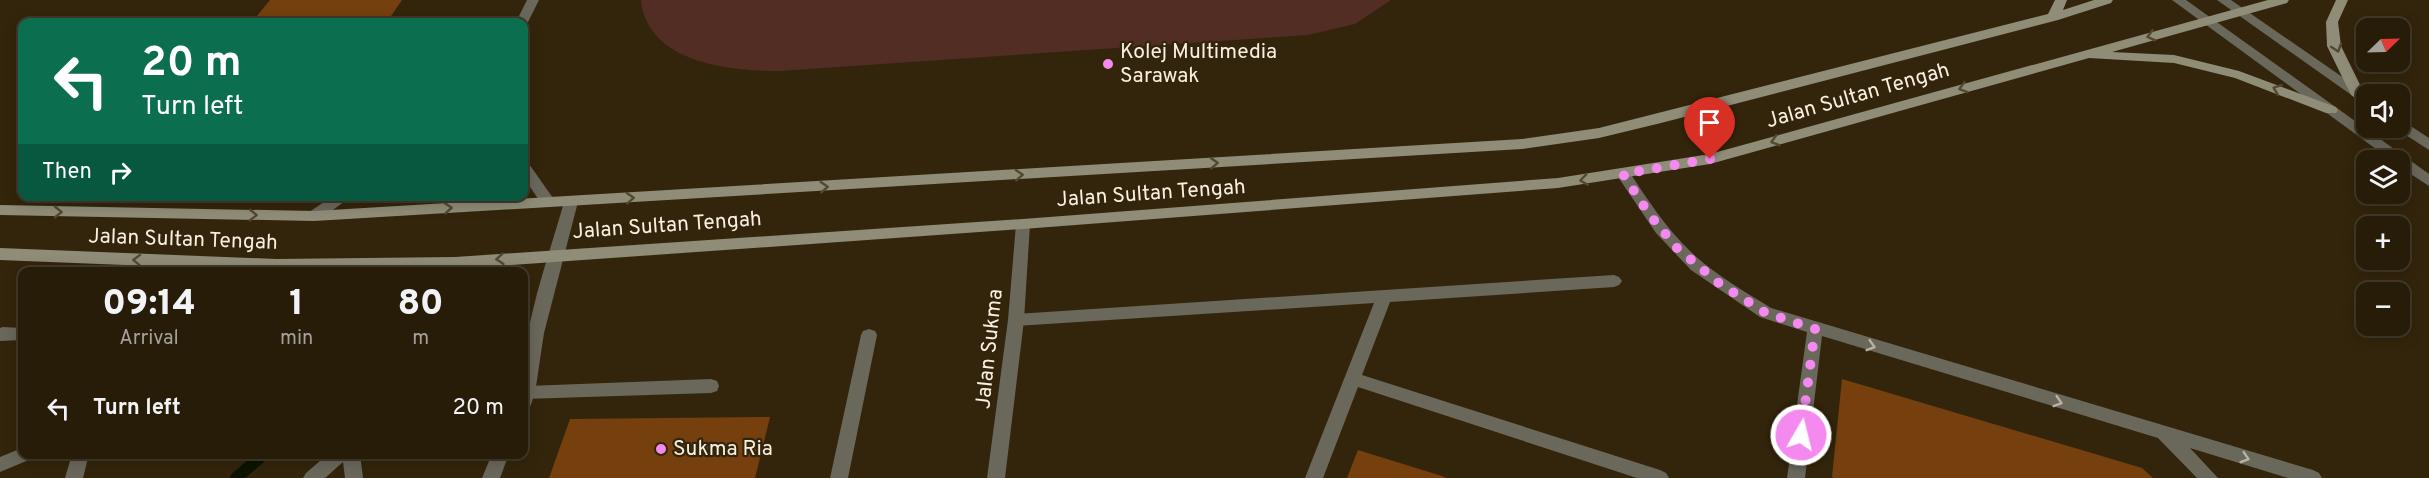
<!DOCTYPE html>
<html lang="en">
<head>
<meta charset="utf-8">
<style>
  :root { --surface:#261c08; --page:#322916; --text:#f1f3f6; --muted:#a4a19c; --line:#423a29 }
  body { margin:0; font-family:Overpass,sans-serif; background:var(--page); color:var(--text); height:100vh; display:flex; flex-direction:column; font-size:22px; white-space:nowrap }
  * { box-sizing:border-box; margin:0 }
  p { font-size:20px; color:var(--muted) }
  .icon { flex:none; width:33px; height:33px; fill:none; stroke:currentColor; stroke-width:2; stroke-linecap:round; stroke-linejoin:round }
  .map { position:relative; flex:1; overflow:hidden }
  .panel { position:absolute; left:18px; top:267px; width:510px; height:192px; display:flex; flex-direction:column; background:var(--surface); border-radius:12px; box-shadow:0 3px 15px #0003,0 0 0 2px var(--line) }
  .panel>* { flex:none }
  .hud { position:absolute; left:18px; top:18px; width:510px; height:183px; border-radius:12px; box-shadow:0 3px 15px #0003,0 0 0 2px var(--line); background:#0b6e4f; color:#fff; overflow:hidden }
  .needle { width:39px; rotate:67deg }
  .fabs { position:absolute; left:2356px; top:18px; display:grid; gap:12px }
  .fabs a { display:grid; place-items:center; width:54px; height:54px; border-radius:12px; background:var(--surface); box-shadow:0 3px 15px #0003,0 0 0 2px var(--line); font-size:30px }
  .pin { position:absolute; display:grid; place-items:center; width:51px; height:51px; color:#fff; margin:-62px -26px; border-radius:50% 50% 50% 0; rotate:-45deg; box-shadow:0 0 6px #0007 }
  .pin .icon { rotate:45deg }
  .me { position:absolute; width:66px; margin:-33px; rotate:8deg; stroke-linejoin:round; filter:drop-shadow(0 0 4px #0008) }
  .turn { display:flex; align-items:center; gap:21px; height:126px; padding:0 24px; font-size:27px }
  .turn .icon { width:78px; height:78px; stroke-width:2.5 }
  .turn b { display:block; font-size:42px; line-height:51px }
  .then { display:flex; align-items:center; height:57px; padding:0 24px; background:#0003; gap:12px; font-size:22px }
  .eta { display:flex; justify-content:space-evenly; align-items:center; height:102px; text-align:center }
  .eta b { font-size:36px; font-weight:800; line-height:42px }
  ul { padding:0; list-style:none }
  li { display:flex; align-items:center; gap:18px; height:78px; padding:0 24px }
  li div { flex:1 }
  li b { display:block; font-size:22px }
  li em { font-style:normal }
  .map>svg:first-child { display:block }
  .green { fill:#522d24 }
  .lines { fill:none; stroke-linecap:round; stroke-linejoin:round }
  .stream { stroke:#0d1301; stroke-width:12 }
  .building { fill:#76400e }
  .service { fill:#6a685b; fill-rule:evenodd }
  .minor { fill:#6a685b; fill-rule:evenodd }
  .secondary { fill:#8f8c77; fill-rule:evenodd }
  .oneway { stroke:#534931 }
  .oneway2 { stroke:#b9b3a5 }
  .route { stroke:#f489f0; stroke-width:10; stroke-dasharray:0 18 }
  .poi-dot { fill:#f489f0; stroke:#33250b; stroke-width:2 }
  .labels { text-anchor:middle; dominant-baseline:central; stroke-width:4.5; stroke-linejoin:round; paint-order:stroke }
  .poi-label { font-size:21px; fill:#faf0e1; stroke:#33250b; text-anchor:start }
  .street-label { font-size:21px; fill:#faf0e1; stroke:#33250b }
</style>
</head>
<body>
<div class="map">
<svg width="2429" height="478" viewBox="0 0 2429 478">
  <rect width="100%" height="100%" fill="#33250b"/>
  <!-- green -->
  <path class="green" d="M641,0H1391L1355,24L1308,35L779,71C729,71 647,63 641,0Z"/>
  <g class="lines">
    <!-- stream -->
    <path class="stream" d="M236,478L264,454"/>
  </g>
  <!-- building -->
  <path class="building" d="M270,0H402L387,22H252Z
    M1842,379L2142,468L2153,478H1834L1832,477Z
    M770,417L755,478H549L570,419Z
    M1358,450L1445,477V478H1347Z"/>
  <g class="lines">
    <!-- service -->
    <path class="service" d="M527,0H539L528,22L524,26V22H516Z
      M524,163L529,164L553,198L555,202L553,206H543L524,178Z
      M1623,169L1628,170C1647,199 1666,228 1691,252C1715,275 1744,291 1771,308L2313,470L2319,473L2322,478H2288L2190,448L2218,478H2197L2158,438L1822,336L1805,478H1787L1807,332L1760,317L1691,270L1656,233L1616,174Z
      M333,196H352L319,220H309L307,216L309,212Z
      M1614,275L1619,277L1622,281L1619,285L1614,287L1390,302L1362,375L1660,470L1666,473L1669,478H1637L1358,387L1323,478H1305L1374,303L1016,326L1010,324L1008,320L1010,316L1016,314Z
      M3,327L22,328V340L0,341V328Z
      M869,329L875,331L877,335L848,478H830L861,335L863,331Z
      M711,379L717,381L719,386L717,391L711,393L524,399V387L527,386Z
      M22,448V454H33L31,459L0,472V457Z
      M72,454H89L83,478H65Z
      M328,454H360L363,478H345L343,462L325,478H303L306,473Z"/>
    <!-- minor -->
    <path class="minor" d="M2172,0H2186L2429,174V186L2400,167V160H2391Z
      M2217,0H2231L2367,94V106Z
      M2400,119L2429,138V150L2395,128H2400Z
      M571,197L578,202L544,333L535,393L530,407L524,409C516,342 546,267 564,202Z
      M1023,219L1028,220L1030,224L1024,320L1005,478H987L1008,320L1016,224L1018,220Z
      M492,454H509L500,478H482Z"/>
    <!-- secondary -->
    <path class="secondary" d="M2055,0H2067L2063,10L2094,0H2113L2111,3L2058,20L1661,123L1599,138L1522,149L314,221L0,215V205L314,211L1522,139L1599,128L2048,14Z
      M2268,0H2289L2287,3L2112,52L2174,55L2239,71L2336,107L2338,110L2336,113H2326L2235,78L2174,63L2089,58L1710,164L1558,188L1023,229L455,269L276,271L0,260V248L276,259L455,257L1023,219L1558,178L1710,154Z
      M2336,0H2348L2338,22L2341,46L2365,95L2358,100L2351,95L2327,46L2326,22Z"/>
  </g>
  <!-- one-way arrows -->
  <defs><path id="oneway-chevron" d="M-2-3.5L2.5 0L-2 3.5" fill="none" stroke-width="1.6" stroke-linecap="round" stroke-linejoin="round" transform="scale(1.5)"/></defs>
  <g class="oneway">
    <use href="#oneway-chevron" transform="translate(2151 36) rotate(165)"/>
    <use href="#oneway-chevron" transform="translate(2337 48) rotate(72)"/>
    <use href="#oneway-chevron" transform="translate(1963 88) rotate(164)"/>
    <use href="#oneway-chevron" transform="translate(2277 89) rotate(-159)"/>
    <use href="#oneway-chevron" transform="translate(1775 141) rotate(164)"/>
    <use href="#oneway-chevron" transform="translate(1214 163) rotate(-3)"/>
    <use href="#oneway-chevron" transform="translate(1019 175) rotate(-3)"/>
    <use href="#oneway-chevron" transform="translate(1584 180) rotate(172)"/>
    <use href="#oneway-chevron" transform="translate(824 187) rotate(-3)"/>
    <use href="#oneway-chevron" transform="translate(630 198) rotate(-3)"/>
    <use href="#oneway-chevron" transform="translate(448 208) rotate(-4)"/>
    <use href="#oneway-chevron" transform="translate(58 212) rotate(1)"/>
    <use href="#oneway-chevron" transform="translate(253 215) rotate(1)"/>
    <use href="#oneway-chevron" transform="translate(500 259) rotate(175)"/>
    <use href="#oneway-chevron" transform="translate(137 260) rotate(-178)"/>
  </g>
  <g class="oneway2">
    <use href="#oneway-chevron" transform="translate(1871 346) rotate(17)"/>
    <use href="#oneway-chevron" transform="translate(2058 402) rotate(17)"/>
    <use href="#oneway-chevron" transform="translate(2245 458) rotate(17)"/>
  </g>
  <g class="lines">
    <!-- route -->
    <path class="route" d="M1710,159L1623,174L1649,214L1677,248L1720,284L1766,313L1815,329L1801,435"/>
  </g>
  <!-- markers -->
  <g class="poi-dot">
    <circle cx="1108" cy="64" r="6"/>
    <circle cx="661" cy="449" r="6"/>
  </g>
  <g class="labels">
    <!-- poi labels -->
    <g class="poi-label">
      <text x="1120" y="52">Kolej Multimedia<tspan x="1120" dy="24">Sarawak</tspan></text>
      <text x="673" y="449">Sukma Ria</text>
    </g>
    <!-- street labels -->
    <g class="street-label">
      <text transform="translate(1858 96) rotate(-16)">Jalan Sultan Tengah</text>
      <text transform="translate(1151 194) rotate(-4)">Jalan Sultan Tengah</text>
      <text transform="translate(667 226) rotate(-4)">Jalan Sultan Tengah</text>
      <text transform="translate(183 240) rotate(2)">Jalan Sultan Tengah</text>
      <text transform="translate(990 349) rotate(-84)">Jalan Sukma</text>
    </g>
  </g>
</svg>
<div class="fabs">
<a><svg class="needle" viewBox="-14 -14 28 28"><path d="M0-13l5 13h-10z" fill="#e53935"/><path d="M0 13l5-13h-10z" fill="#a4a19c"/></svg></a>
<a><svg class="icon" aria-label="sound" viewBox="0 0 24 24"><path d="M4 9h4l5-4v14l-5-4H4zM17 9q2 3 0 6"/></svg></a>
<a><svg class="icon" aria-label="layers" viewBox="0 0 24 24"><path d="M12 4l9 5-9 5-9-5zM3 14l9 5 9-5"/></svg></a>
<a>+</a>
<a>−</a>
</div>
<div class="pin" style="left:1710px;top:159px;background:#d93025"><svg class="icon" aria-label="arrive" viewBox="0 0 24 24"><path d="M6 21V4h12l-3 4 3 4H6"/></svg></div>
<svg class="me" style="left:1801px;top:435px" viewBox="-20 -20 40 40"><circle r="17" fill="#f489f0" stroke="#fff" stroke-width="3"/><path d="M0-11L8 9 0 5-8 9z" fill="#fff"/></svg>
<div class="hud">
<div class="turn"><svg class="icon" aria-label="left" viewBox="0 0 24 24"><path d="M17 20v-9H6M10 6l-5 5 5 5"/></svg><div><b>20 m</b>Turn left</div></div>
<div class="then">Then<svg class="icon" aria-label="right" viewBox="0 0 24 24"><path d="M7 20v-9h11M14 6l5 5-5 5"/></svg></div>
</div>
<section class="panel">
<div class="eta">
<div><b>09:14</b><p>Arrival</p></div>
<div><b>1</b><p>min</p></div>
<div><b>80</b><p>m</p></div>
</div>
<ul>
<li><svg class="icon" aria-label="left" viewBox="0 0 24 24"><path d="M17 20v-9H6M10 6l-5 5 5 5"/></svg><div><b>Turn left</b></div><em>20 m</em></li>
</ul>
</section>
</div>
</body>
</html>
